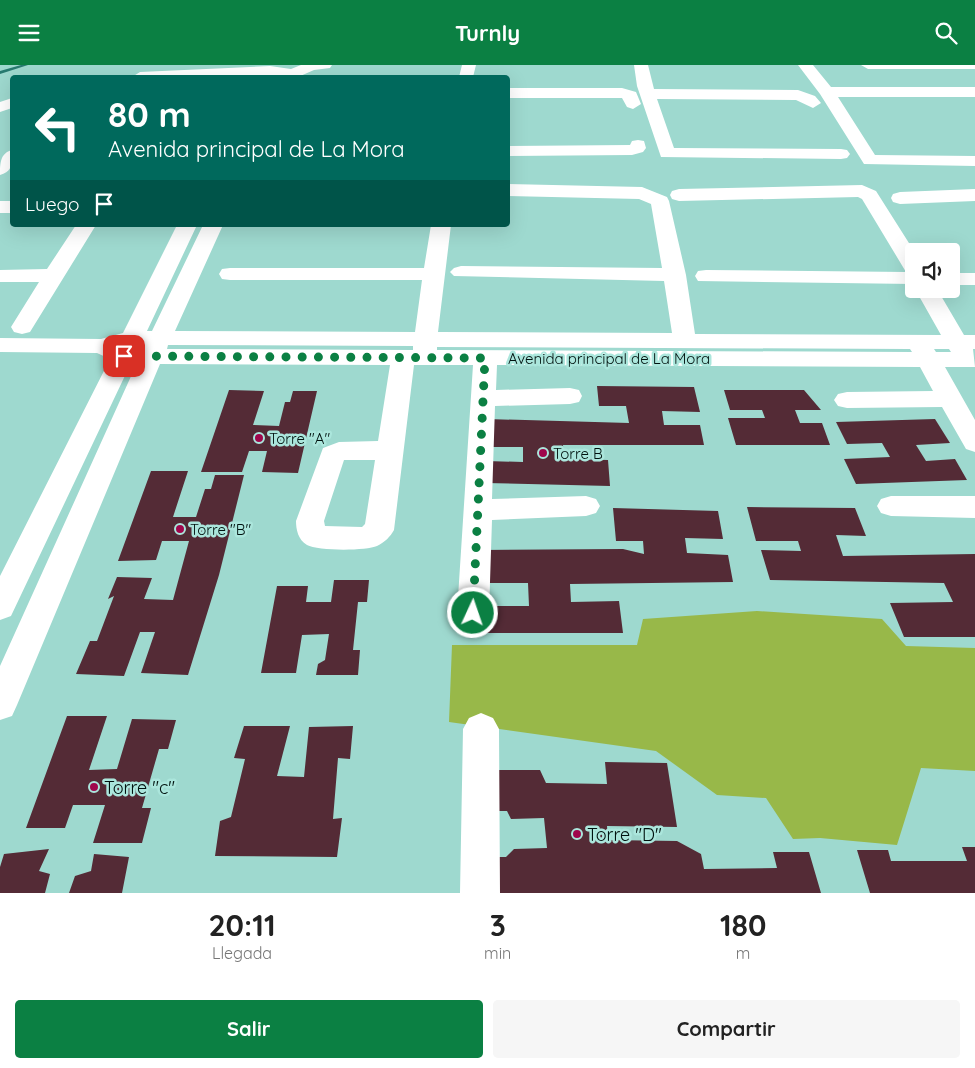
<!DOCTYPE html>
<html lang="es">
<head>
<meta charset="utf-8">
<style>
  :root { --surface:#fff; --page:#f6f6f6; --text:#222; --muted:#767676; --accent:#0b8043 }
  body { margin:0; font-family:Quicksand,sans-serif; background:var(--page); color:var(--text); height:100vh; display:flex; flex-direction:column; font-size:19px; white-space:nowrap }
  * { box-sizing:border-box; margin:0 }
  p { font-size:16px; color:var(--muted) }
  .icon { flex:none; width:28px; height:28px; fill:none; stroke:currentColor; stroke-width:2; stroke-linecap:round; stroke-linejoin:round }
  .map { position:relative; height:828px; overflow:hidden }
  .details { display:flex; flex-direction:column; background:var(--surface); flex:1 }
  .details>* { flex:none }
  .top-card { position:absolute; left:10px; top:10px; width:500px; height:152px; border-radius:5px; box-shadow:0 5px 20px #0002; background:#00695c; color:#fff; overflow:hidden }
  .controls { position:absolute; left:905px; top:178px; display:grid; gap:10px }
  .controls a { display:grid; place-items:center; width:55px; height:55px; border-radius:5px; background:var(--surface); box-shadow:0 5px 20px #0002; font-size:25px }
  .pin { position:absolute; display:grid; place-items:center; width:42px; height:42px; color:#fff; margin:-21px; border-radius:10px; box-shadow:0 2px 8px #0006 }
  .me { position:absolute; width:55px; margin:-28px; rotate:3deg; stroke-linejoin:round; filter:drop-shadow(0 0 4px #0008) }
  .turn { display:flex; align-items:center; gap:18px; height:105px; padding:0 15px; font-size:22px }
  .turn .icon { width:65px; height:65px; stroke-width:2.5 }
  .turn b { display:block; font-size:35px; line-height:42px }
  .then { display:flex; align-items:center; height:48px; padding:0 15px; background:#0003; gap:10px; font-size:19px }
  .eta { display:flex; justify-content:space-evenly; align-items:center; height:85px; text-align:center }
  .eta b { font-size:30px; font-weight:700; line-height:35px }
  .cta { display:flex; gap:10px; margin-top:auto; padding:10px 15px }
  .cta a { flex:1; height:58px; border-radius:5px; background:var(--accent); color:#fff; font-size:20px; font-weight:700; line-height:58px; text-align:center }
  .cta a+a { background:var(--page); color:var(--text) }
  header { display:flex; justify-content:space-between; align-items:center; height:65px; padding:0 15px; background:var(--accent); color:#fff; font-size:22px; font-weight:700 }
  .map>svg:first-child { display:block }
  .green { fill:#98b849 }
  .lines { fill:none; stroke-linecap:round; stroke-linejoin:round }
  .stream { fill:#287a70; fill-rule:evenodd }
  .building { fill:#542b36 }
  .minor { fill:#fff; fill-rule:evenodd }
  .route { stroke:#0b8043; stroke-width:9; stroke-dasharray:0 16.2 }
  .poi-dot { fill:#9f064c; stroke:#abe6dc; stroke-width:2 }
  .labels { text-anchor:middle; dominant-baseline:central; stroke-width:5; stroke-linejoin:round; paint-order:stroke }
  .street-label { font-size:15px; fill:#00120f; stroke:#abe6dc }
  .poi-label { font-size:15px; fill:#00120f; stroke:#abe6dc; text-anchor:start }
  .near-poi-label { font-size:18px; fill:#00120f; stroke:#abe6dc; text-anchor:start }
</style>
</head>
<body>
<header><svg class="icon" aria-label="menu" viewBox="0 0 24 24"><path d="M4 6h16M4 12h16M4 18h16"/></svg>Turnly<svg class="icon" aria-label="search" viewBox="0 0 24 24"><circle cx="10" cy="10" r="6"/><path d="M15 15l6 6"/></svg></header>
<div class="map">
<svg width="975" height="828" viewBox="0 0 975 828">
  <rect width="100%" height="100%" fill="#9ed9cf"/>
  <!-- green -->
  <path class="green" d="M757,546L882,554L906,581L975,583V706L921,703L897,780L820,773L793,774L766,733L717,730L656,686L449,657L452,580H637L643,554Z"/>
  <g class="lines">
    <!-- stream -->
    <path class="stream" d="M21,0H28L0,9V6Z"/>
  </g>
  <!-- building -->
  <path class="building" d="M597,321L694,322L700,347L662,346L664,360H700L704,380H563L564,394L608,395L610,421L485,418L486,396L523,397V382H486L487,354L629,358L626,341H599Z
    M229,325L264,326L253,360L279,361L285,337H290L293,326H317L298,408L262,407L267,386H249L242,407H201Z
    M724,325H804L821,345H795L800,358H822L830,380H736L728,353H765L762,345H730Z
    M935,354L950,378L916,380L926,396L955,394L967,415L856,419L844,394L890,392L882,378L847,379L836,357Z
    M151,406H188L173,452H196L205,424H211L215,410H244L219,510L188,610L141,608L155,567H140L124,611L76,609L90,576H97L114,531L108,534L117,512L152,513L144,534L173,535L189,476H162L156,495L118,496Z
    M747,442L855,443L866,471L836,470L843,491L975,489V572H904L890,538L953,537L944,518L770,515L761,485L801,486L798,476H756Z
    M613,443L718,446L723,474L685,473L687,488L728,490L733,517L570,519L571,537L619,536L623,568H479L480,541H529L528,518H481V485L623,484L644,489L643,476H616Z
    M334,515H369L367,537H358L353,585H360L358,610H316L318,599L325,595L329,569L302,570L296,608H261L277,521H308L306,537H331Z
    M67,651H107L89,705L117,704L132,654L176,655L168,684H159L142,743H151L142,778H93L105,740H73L65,763H26Z
    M244,661H290L277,711L304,712L309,662L353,661L350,694L338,693L333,754L342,753L337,792L215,791L220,756L231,752L245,694L234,693Z
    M605,697L667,698L677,762L607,761L608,775L677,776L701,789L704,804L777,803L773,787H809L821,828H483L484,792H506L514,784L547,783L544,753L511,754L507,746H492L491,705H540L546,718L607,719Z
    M962,782H975V828H870L857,785H888L891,796H967Z
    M49,784L39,806L50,809L45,828H0V802L4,789Z
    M94,789L129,792L122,828H69L75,811L91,806Z"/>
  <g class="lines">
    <!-- minor -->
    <path class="minor" d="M301,0H332L330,3L314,5L298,12L270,11L132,12L140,7L270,1L291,4Z
      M462,0H476L473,12H459Z
      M634,0H648L654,24L798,25L815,31L821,38L813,43L796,35L657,34L674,83L841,84L847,85L850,89L847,93L841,94L661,92L637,21Z
      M798,0H813L831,22H975V32H838L875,90L975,91V101L864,99L820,29Z
      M861,0H975V4H868Z
      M508,23H622L636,27L641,39L633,44L627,42L622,33H508Z
      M12,33V43L0,47V37Z
      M638,75L644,76L646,83L643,87L632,90L508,91V81L630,80L632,76Z
      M12,85C13,96 13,107 0,110C0,99 0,88 12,85Z
      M508,119L642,122L667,132L669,136L686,210L695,269L941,270L915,224H937L964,270H975V284H973L975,302H945L975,355V387L966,384L942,342L847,343L838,341L834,335L838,329L847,327L933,326L920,302L497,300L496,325L570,323L579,325L582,331L579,337L570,339L495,341L492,434L586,431L596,434L600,441L596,448L586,451L492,455L489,548L484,557L473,561L462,557L457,548L473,300H414L394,465C390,472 385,477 377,481C366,486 317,486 307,480C298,475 296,464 296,456L323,383L339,377L378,376L390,300L160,299L17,640L12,651L0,655V601L137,298H131L11,551L0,555V511L110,294L97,288L0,287V273L101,274L123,268L177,160H197L147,266H152L203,160H223L175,266L415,267L422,215H230L222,214L219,209L222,204L230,203H424L431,160H451L438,267L672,268L664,216L454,211L450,207L454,203L461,201L662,203L651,139L639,134L508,131ZM140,280H145L143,284H138ZM168,280L413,281V285L167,284ZM437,282L910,284L912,287L437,285ZM934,284H949L951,287H936ZM344,395H375L365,459L362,462L325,461L324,456Z
      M862,120L876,126L914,186V219L698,216L695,211L698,206L706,205L906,207L862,134L858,132L679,136L672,134L670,130L672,126L679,124Z
      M975,124V136L900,139L893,137L891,133L893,129L900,127Z
      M0,136H12V148H0Z
      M76,160H96L30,267L22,269L14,267L11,262L39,217H0V205L47,204Z
      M951,208H975V220H951Z
      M891,431H975V453L891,451L881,448L877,441L881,434Z
      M481,648L493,653L499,664L500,828H460L463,664L469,653Z"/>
  </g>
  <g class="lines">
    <!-- route -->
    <path class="route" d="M124,291L485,293L473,548"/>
  </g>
  <!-- markers -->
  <g class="poi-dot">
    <circle cx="259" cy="373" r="5"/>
    <circle cx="543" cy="388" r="5"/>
    <circle cx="180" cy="464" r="5"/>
    <circle cx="94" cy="722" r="5"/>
    <circle cx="577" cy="769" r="5"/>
  </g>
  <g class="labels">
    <!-- street labels -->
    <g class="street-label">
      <text x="609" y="293">Avenida principal de La Mora</text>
    </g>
    <!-- poi labels -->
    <g class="poi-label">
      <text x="269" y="373">Torre "A"</text>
      <text x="553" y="388">Torre B</text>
      <text x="190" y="464">Torre "B"</text>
    </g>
    <!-- near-poi labels -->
    <g class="near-poi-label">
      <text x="104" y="722">Torre "c"</text>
      <text x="587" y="769">Torre "D"</text>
    </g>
  </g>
</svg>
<div class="controls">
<a><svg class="icon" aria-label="sound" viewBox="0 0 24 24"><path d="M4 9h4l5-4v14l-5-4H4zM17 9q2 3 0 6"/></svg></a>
</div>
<div class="pin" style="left:124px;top:291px;background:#d93025"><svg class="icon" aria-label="arrive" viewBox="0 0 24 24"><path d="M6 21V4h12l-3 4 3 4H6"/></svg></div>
<svg class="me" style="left:473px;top:548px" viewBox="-20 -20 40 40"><circle r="17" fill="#0b8043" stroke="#fff" stroke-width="3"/><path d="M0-11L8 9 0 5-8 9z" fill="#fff"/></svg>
<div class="top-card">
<div class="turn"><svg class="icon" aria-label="left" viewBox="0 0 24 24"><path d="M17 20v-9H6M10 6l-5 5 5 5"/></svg><div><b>80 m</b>Avenida principal de La Mora</div></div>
<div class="then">Luego<svg class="icon" aria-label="arrive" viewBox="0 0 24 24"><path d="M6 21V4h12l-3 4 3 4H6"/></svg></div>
</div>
</div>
<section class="details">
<div class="eta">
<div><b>20:11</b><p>Llegada</p></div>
<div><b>3</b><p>min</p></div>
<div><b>180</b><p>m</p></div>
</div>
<div class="cta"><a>Salir</a><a>Compartir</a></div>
</section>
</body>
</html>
